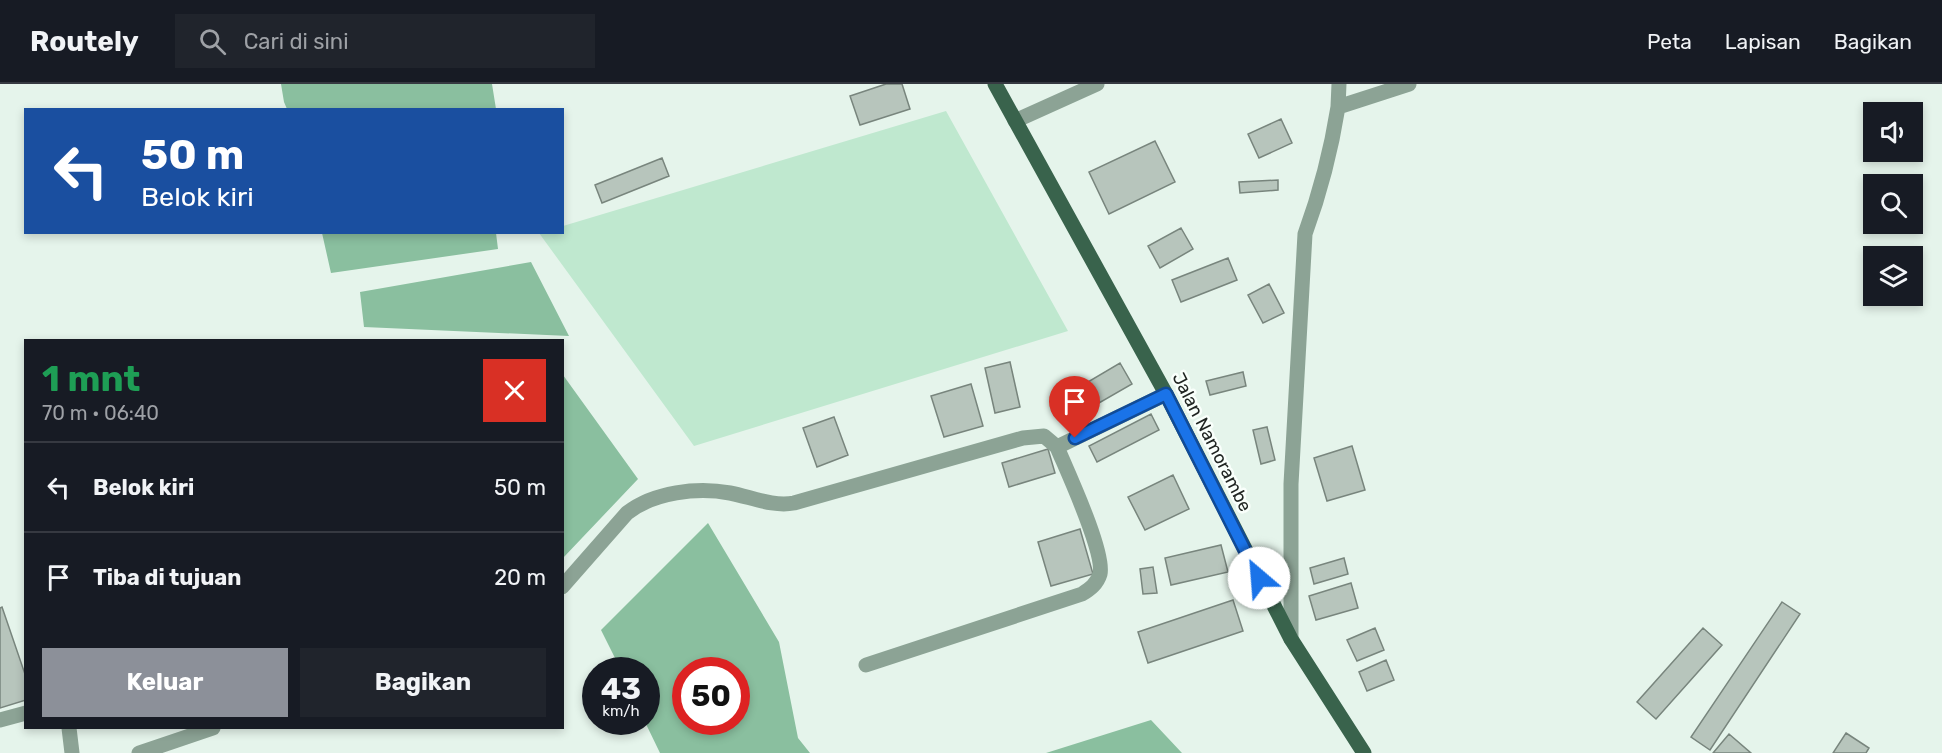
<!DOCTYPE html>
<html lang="id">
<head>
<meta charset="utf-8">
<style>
  :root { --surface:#171b24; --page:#20242c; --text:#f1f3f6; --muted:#9ea1a6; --line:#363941; --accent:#8c9099 }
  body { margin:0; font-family:Rubik,sans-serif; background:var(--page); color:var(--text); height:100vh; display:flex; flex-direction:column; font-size:22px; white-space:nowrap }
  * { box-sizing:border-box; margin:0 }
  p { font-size:20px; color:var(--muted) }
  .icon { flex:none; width:33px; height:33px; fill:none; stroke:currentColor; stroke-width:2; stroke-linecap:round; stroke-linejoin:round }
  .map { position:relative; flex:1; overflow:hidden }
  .sheet { position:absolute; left:24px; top:255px; width:540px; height:390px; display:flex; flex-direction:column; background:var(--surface); border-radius:0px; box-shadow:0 3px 9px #0003 }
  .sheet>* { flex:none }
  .top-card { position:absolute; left:24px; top:24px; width:540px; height:126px; border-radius:0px; box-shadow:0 3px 9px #0003; background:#1a4fa0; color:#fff; overflow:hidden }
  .buttons { position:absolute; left:1863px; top:18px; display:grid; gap:12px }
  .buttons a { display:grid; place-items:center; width:60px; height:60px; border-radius:0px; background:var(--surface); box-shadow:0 3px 9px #0003; font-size:30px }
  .speed { position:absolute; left:582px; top:573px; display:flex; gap:12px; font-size:30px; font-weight:700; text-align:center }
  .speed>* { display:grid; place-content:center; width:78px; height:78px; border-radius:50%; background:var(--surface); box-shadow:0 3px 9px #0003; line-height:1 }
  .speed small { font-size:15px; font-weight:400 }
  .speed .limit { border:9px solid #d22; background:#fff; color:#111 }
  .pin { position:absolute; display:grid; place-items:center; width:51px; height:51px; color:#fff; margin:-62px -26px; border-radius:50% 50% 50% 0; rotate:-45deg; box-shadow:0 0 6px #0007 }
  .pin .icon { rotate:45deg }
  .me { position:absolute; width:66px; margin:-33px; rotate:333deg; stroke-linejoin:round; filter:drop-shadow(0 0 4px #0008) }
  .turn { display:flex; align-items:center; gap:21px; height:126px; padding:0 18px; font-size:27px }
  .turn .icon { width:78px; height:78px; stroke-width:2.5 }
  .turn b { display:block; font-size:42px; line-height:51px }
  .round { display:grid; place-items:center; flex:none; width:63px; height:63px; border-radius:0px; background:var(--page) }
  .head { display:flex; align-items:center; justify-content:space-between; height:102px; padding:0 18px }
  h1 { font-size:36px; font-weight:700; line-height:45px; color:#1e9e55 }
  .action { display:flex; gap:12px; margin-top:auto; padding:12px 18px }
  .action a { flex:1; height:69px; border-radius:0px; background:var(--accent); color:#fff; font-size:24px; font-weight:700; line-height:69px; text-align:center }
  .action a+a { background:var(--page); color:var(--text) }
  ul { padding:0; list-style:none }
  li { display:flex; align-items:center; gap:18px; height:90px; padding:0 18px; border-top:2px solid var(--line) }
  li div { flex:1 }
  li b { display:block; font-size:22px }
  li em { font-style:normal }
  header { display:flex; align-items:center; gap:36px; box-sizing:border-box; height:84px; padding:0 30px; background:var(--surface); border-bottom:2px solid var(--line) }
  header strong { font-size:28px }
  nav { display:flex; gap:33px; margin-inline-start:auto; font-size:21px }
  .search { width:420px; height:54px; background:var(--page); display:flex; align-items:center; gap:15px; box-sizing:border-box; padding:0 21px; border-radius:0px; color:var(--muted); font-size:22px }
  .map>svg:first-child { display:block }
  .green { fill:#bfe8cf }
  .water { fill:#8abf9f; fill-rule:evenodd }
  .building { fill:#b7c5bc; stroke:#78857d; stroke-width:1.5 }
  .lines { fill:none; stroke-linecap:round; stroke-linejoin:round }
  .minor { stroke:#8ca395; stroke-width:15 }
  .major { stroke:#39634c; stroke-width:15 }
  .route-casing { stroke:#114b97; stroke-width:15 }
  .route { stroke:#1a73e8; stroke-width:10 }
  .labels { text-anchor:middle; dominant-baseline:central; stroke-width:5; stroke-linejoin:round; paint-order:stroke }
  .street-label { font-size:18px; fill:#202522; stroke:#f9fffb }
</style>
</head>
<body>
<header>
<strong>Routely</strong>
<div class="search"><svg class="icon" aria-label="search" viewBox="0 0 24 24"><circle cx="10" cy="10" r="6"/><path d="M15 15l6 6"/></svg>Cari di sini</div>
<nav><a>Peta</a><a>Lapisan</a><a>Bagikan</a></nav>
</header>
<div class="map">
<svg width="1942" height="669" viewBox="0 0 1942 669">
  <rect width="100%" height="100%" fill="#e5f4eb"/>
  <!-- green -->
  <path class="green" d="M946,27L1068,247L694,362L539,149L562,148L563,142Z"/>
  <!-- water -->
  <path class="water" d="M281,0H492L496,25H287L284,18Z
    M322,149H496L498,165L331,189Z
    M531,178L569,252L364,243L360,208Z
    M563,291L638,395L563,474H562Z
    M708,439L779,558L798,654L810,669H660L645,638L646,586H621L601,546ZM736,586V638H686V586Z
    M1151,636L1182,669H1046Z"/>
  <!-- building -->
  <path class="building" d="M886,0H902L910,25L860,41L850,12Z
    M1281,35L1292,59L1259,74L1248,50Z
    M1155,57L1175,98L1109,130L1089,88Z
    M662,74L669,92L602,119L595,101Z
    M1278,96V106L1240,109L1239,98Z
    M1181,144L1193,165L1160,184L1148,162Z
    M1228,174L1237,196L1181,218L1172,196Z
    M1269,200L1284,229L1263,239L1248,211Z
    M1010,278L1020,323L995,329L985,284Z
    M1120,279L1132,300L1066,338L1054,318Z
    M1243,288L1246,302L1210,311L1206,297Z
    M971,300L983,342L944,353L931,312Z
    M1151,330L1159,346L1097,378L1089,362Z
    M834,333L848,371L817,383L803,344Z
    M1267,343L1275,376L1261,380L1253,346Z
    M1352,362L1365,406L1327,417L1314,374Z
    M1048,365L1055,389L1009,403L1002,379Z
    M1173,391L1189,425L1145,446L1128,413Z
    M1080,445L1093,490L1051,502L1038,458Z
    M1221,461L1228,488L1171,501L1165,474Z
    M1344,474L1348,490L1314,500L1310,484Z
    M1153,483L1157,509L1143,510L1140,485Z
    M1351,499L1358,524L1316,536L1309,512Z
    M1233,516L1243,547L1148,579L1138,548Z
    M1782,518L1800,530L1710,666L1691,653Z
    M2,523L26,593V616L0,624V524Z
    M1375,544L1384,566L1357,577L1347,556Z
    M1703,544L1722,561L1656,635L1637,618Z
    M1386,576L1394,596L1367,607L1359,588Z
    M1846,649L1869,664L1866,669H1833Z
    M1729,650L1751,669H1713Z"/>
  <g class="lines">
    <!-- minor -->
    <path class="minor" d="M1338,23L1339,0
      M1015,37L1097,0
      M562,503L627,429C654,408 697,403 730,409C751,413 773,423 794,419L1023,354L1044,352L1057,363L1166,310
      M1291,555V400L1305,150C1320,109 1331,67 1338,23L1409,0
      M866,581L1082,510C1090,505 1097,500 1100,490C1105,468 1067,387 1057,363
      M0,636L26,629
      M69,644L72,669
      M139,669L213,644"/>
    <!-- major -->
    <path class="major" d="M995,0L1166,310L1291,555L1364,669"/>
  </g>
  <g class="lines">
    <defs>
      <path id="route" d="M1075,354L1166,310L1259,494"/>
    </defs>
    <!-- route casing -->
    <use href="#route" class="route-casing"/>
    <!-- route -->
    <use href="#route" class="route"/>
  </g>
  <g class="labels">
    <!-- street labels -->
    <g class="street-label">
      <text transform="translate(1212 358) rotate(63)">Jalan Namorambe</text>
    </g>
  </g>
</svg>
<div class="buttons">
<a><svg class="icon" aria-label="sound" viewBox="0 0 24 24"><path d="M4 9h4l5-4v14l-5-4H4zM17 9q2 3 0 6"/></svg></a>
<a><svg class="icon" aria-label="search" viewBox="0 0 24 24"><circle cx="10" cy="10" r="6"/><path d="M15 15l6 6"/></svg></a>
<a><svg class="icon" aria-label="layers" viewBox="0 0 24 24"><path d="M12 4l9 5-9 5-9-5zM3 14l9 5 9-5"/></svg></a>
</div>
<div class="speed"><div>43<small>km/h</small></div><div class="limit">50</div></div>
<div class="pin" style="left:1075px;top:354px;background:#d93025"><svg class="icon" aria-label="arrive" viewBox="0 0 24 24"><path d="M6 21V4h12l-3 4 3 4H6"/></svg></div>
<svg class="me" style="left:1259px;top:494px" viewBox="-20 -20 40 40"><circle r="19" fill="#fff"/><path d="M0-13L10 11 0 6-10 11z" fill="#1a73e8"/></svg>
<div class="top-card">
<div class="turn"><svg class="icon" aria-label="left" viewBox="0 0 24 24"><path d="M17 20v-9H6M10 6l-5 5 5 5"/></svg><div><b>50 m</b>Belok kiri</div></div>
</div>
<section class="sheet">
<div class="head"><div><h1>1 mnt</h1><p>70 m · 06:40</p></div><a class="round" style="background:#d93025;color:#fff"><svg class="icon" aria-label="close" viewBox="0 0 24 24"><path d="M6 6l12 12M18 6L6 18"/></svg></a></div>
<ul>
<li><svg class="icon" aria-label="left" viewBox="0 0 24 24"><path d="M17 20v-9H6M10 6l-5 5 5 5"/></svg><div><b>Belok kiri</b></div><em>50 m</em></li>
<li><svg class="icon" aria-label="arrive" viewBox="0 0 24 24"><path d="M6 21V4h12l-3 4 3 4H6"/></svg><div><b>Tiba di tujuan</b></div><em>20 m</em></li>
</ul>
<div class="action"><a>Keluar</a><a>Bagikan</a></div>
</section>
</div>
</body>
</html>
